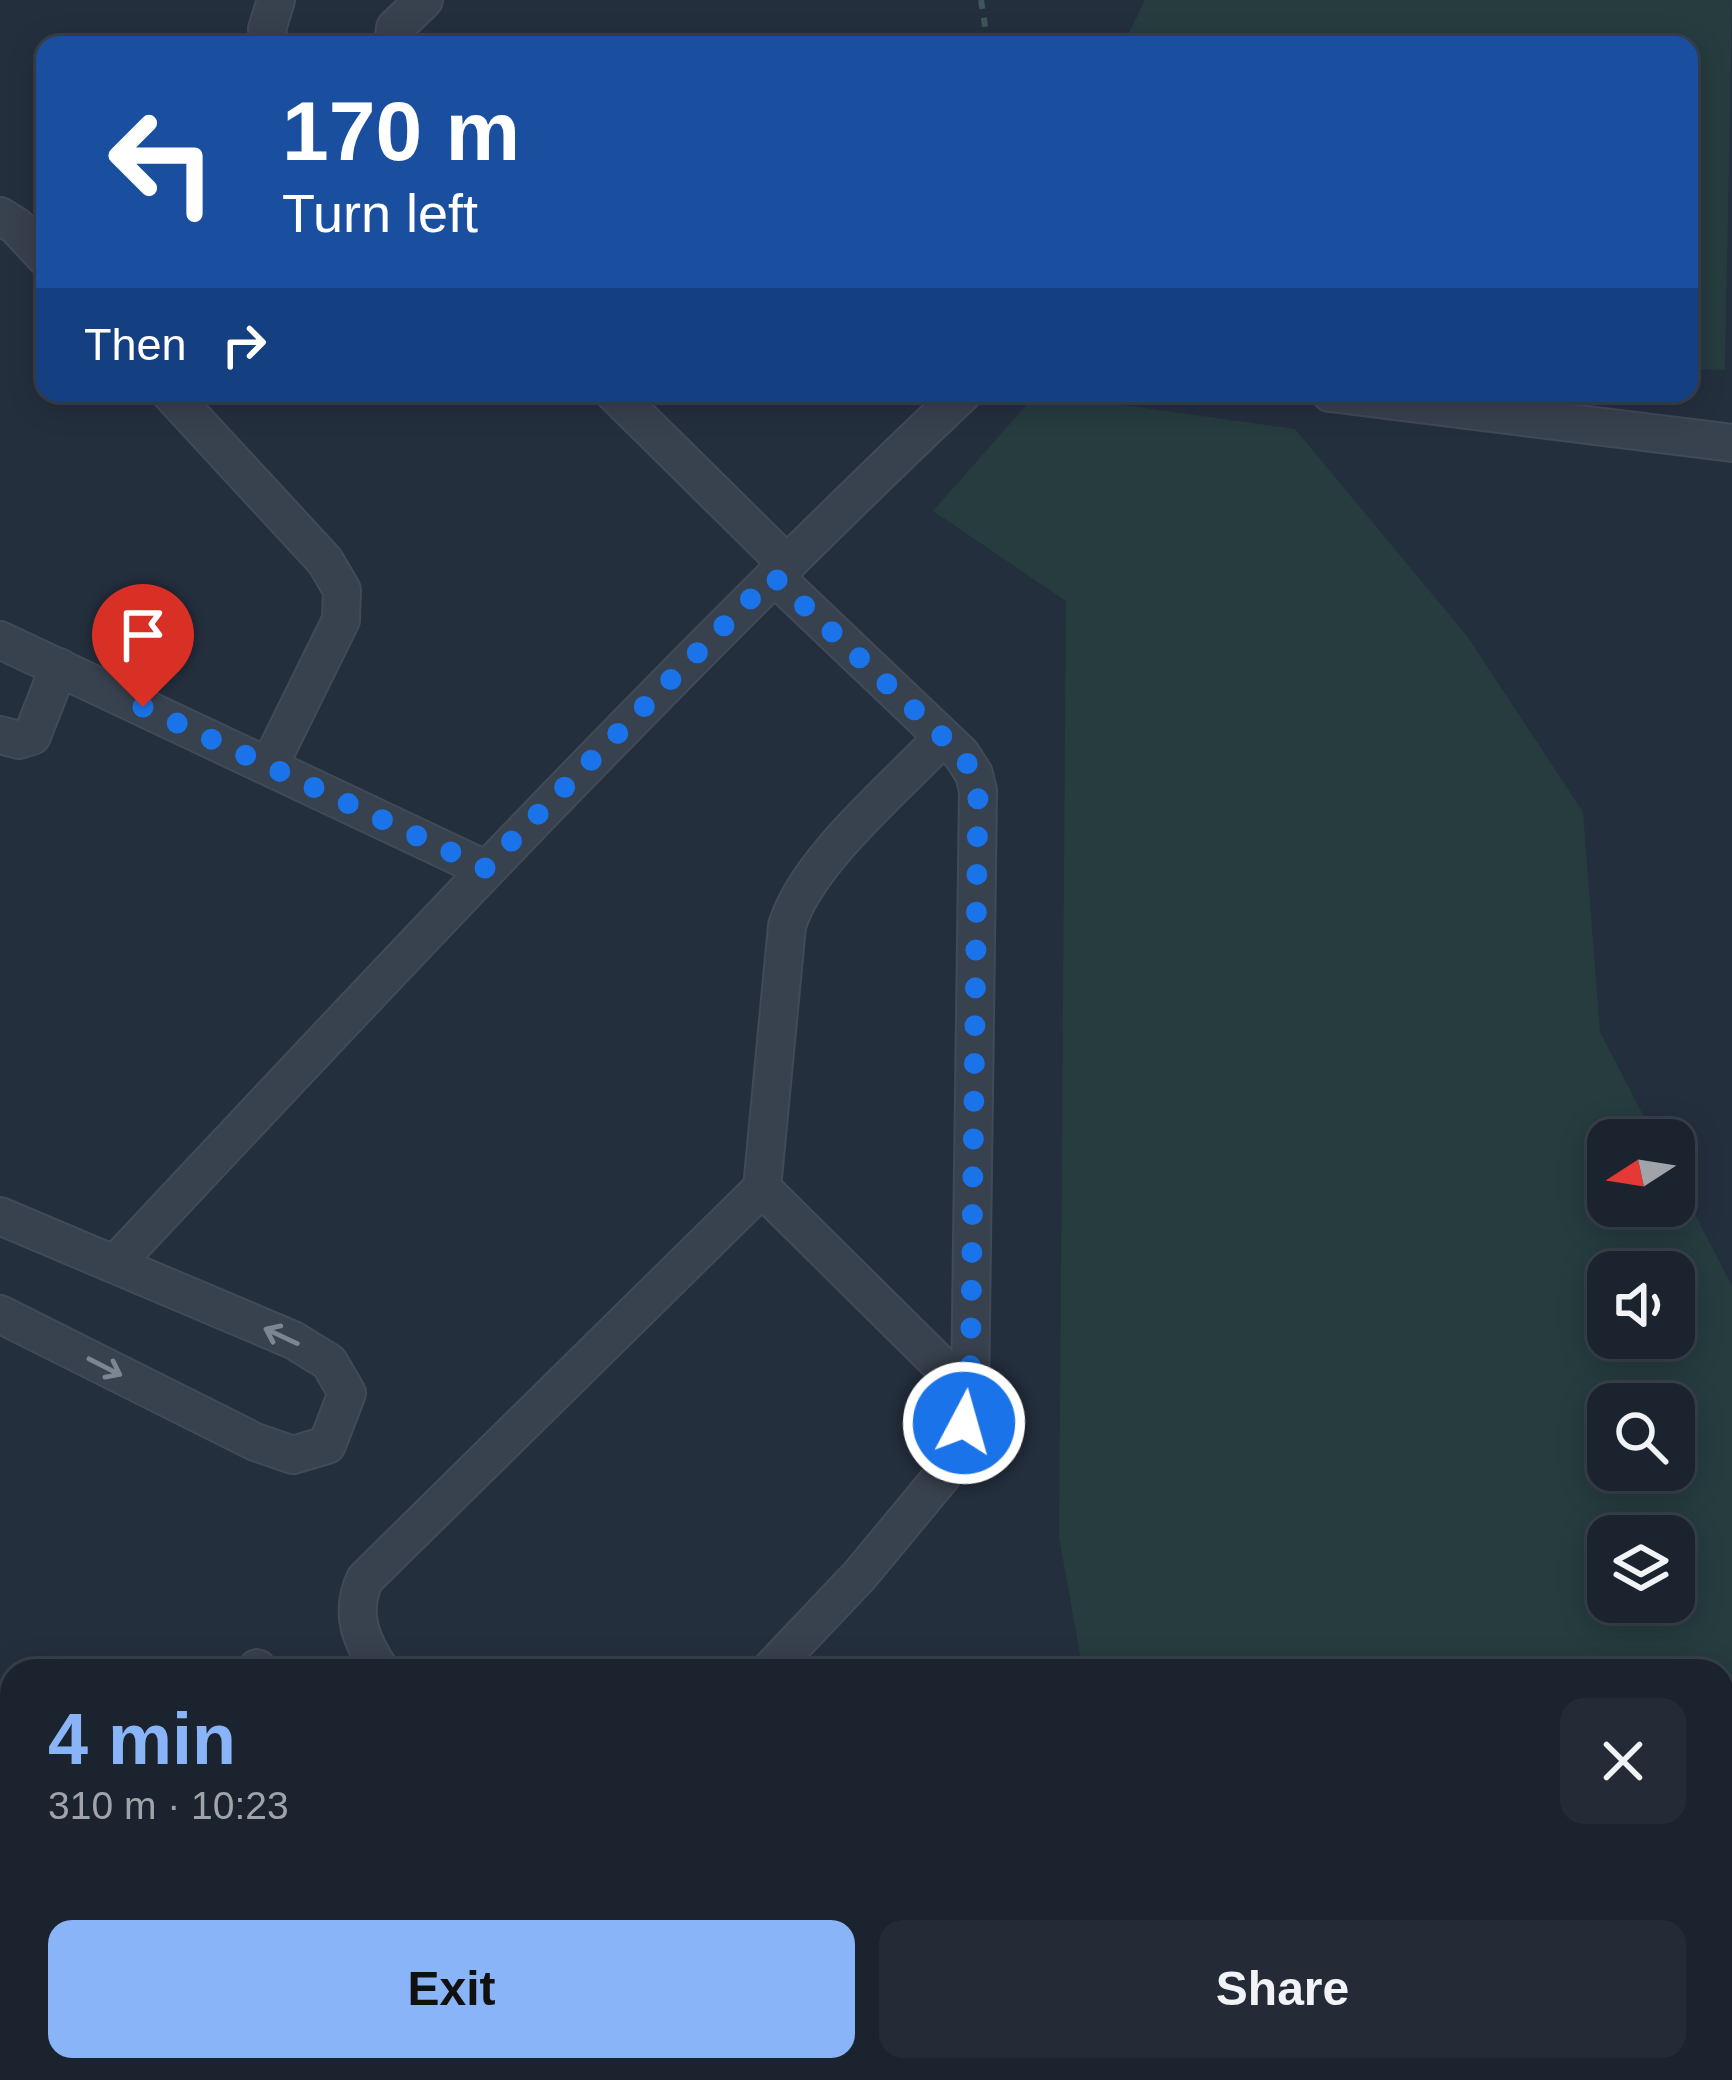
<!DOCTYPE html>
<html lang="en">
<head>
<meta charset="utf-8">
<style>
  :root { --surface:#1b232e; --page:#242b36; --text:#f1f3f6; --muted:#a0a4aa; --line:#39404a; --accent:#8ab4f8 }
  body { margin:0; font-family:Arial,sans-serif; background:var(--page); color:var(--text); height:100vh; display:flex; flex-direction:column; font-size:45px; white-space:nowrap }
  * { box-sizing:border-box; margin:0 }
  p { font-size:39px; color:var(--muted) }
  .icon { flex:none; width:66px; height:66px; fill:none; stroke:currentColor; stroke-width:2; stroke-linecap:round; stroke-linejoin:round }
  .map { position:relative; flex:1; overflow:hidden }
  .panel { position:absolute; left:0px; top:1659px; width:1734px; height:423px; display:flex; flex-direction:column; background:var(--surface); border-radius:36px 36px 0 0; box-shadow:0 6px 30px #0003,0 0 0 3px var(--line) }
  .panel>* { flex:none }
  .banner { position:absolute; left:36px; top:36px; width:1662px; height:366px; border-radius:24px; box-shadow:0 6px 30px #0003,0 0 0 3px var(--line); background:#1a4fa0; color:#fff; overflow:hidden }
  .needle { width:78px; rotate:258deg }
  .tools { position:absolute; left:1587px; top:1119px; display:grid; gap:24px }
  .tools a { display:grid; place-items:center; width:108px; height:108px; border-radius:24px; background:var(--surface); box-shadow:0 6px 30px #0003,0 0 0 3px var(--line); font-size:60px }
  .pin { position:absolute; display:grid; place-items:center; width:102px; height:102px; color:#fff; margin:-123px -51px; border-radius:50% 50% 50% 0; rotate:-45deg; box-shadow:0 0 12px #0007 }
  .pin .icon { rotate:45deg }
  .me { position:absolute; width:132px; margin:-66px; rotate:6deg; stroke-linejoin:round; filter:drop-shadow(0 0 9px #0008) }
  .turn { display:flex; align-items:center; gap:42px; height:252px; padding:0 48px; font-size:54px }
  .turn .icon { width:156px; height:156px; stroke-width:2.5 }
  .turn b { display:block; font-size:84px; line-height:102px }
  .then { display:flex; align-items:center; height:114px; padding:0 48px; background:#0003; gap:24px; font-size:45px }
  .round { display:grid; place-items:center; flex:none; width:126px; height:126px; border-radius:24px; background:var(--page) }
  .summary { display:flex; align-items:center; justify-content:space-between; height:204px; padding:0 48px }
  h1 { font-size:72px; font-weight:700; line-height:90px; color:var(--accent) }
  .action { display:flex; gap:24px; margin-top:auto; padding:24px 48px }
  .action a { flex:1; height:138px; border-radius:24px; background:var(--accent); color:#111; font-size:48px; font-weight:700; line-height:138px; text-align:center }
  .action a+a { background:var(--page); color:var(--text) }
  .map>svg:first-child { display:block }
  .green { fill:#263c3f; fill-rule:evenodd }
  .building { fill:#364354; stroke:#1f2835; stroke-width:3 }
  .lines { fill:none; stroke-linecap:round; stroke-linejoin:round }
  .street-casing { stroke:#414a57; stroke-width:40 }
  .path { stroke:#3f5557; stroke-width:6; stroke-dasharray:9 9; stroke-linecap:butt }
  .street { stroke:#38414e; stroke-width:36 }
  .oneway { stroke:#7c8592 }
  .route { stroke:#1a73e8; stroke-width:21; stroke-dasharray:0 37.8 }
</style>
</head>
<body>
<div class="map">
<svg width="1732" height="2080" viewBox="0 0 1732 2080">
  <rect width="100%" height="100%" fill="#242f3e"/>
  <!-- green -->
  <path class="green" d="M1145,0H1732L1725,370L1689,369V45H1123Z
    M1037,393L1295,429L1467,636L1583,812L1600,1032L1656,1140H1608V1206H1674V1174L1732,1286V1802L1722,1801V1671H1083L1059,1537L1066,601L933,511ZM1608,1272H1674V1338H1608ZM1608,1404H1674V1470H1608ZM1608,1536H1674V1602H1608Z"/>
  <!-- building -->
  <path class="building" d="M338,2070H443L438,2080H333Z
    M547,2070H559L578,2080H542Z
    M602,2070H652L647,2080H621Z
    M669,2070H775L769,2080H664Z"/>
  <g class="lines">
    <defs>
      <path id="street" d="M270,45L267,29L276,0
        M393,45L395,28L424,0
        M0,216L16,226L45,257
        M170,393L325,561L342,590L341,620L269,766
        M614,393L785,562
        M1330,393L1732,443
        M0,640L485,869
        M0,735L19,740L32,736L59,667
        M762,1188L970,1394
        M0,1216L293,1340L329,1362L347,1393L327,1445L293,1455L255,1442L0,1314
        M115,1264C392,968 669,672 963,393
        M255,1671L257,1668
        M381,1671C361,1641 349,1613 365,1579L762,1188L787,926C806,862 894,789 941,739
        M769,1671L860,1575L942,1476L964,1423L970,1394L978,791L974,774L961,754L774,576
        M1722,1838L1732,1839
        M0,1972L12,1962
        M0,2039L12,2056
        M262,2080L266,2070"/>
    </defs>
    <!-- street casing -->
    <use href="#street" class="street-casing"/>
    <!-- path -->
    <path class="path" d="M981,0L988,45"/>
    <!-- street -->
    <use href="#street" class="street"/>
  </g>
  <!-- one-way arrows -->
  <defs><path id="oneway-shaft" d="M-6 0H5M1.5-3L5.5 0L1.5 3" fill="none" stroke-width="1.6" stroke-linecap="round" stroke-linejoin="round" transform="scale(3)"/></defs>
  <g class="oneway">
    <use href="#oneway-shaft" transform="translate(281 1336) rotate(-155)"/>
    <use href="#oneway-shaft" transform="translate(105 1367) rotate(27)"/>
  </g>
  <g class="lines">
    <!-- route -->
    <path class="route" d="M143,707L485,868L773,576L961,754L974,774L978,791L970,1394L964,1423"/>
  </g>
</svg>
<div class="tools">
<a><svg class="needle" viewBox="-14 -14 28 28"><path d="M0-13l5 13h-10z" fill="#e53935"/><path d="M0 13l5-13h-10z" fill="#a0a4aa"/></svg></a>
<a><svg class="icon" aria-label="sound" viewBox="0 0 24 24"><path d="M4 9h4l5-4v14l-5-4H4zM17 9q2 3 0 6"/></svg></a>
<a><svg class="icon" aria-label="search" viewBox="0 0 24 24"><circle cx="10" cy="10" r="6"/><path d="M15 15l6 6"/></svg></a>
<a><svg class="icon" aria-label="layers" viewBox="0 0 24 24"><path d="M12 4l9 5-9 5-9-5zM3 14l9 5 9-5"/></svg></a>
</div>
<div class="pin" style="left:143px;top:707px;background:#d93025"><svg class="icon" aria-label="arrive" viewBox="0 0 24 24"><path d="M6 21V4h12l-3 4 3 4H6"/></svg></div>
<svg class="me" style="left:964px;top:1423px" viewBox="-20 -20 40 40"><circle r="17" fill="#1a73e8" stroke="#fff" stroke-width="3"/><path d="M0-11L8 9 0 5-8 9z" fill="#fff"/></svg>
<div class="banner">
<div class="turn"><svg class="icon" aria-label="left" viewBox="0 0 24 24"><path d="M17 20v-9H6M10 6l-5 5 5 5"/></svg><div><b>170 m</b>Turn left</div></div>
<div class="then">Then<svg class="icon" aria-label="right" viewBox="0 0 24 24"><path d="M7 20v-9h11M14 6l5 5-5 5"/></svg></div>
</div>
<section class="panel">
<div class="summary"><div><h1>4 min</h1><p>310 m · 10:23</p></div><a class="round"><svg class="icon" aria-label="close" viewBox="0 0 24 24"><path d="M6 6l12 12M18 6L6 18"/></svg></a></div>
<div class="action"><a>Exit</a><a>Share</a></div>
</section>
</div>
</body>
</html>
